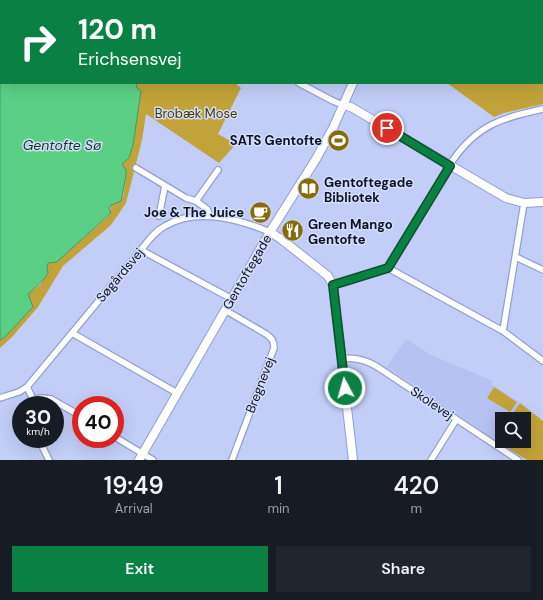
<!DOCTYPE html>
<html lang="en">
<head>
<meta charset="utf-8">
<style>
  :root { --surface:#171b24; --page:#20242c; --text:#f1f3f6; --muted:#9ea1a6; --accent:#0b8043 }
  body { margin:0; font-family:"DM Sans",sans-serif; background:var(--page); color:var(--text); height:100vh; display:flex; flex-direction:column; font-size:15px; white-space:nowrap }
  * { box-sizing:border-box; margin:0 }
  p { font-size:13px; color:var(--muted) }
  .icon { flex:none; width:22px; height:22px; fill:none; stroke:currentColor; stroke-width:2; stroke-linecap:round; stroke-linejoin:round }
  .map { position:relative; height:460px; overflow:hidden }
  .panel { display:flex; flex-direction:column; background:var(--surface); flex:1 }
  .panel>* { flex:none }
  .top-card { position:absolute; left:0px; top:0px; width:543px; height:84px; box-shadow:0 4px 16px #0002; background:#0b8043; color:#fff; overflow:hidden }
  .tools { position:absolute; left:495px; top:412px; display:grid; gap:8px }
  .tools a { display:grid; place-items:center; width:36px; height:36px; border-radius:0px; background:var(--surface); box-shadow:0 4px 16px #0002; font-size:20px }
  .speed { position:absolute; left:12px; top:396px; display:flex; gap:8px; font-size:20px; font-weight:700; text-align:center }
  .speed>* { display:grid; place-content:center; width:52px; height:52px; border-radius:50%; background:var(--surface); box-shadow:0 4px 16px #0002; line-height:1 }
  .speed small { font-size:10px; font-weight:400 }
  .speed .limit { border:6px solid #d22; background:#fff; color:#111 }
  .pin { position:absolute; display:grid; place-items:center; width:34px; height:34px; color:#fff; margin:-17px; border:2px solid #fff; border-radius:50%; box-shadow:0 1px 4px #0007 }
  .me { position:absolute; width:44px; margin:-22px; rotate:354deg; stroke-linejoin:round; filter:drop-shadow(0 0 3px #0008) }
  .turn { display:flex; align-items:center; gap:14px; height:84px; padding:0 12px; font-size:18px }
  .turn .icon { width:52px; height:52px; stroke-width:2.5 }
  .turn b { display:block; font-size:28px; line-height:34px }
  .eta { display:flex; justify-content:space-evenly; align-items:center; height:68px; text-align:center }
  .eta b { font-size:24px; font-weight:600; line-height:28px }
  .action { display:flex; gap:8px; margin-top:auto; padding:8px 12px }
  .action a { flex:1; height:46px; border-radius:0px; background:var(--accent); color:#fff; font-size:16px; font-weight:600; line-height:46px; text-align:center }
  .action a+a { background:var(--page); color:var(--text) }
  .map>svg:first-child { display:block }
  .built { fill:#b6c2f1 }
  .green { fill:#c2a33a }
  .water { fill:#5bd084; stroke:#449767 }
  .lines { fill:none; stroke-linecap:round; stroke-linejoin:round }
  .street-casing { stroke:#929fd1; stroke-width:8 }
  .secondary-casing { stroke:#929fd1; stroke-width:10 }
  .street { stroke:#fff; stroke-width:5.5 }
  .secondary { stroke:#fff; stroke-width:8 }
  .route-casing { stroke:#07532c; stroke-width:10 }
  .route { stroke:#0b8043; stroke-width:7 }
  .labels { text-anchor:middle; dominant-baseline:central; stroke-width:3; stroke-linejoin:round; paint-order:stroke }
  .park-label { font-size:13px; fill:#473800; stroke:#d2dcfb }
  .poi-label { font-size:13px; font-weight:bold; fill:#0e1224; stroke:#d2dcfb; text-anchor:end }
  .street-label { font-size:13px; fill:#0e1224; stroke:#d2dcfb }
  .water-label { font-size:14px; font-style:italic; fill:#0d3e20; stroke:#d2dcfb }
</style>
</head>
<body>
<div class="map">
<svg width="543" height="460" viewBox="0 0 543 460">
  <rect width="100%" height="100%" fill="#c2cef8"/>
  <!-- built -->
  <path class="built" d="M406,339L431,355L493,381L491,384L520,403L509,419H502V429L495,440L387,367Z"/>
  <!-- green -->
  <path class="green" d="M170,0H247L170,1Z
    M420,0H543V104L504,113L494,117L447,83H542V1H419Z
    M137,83H235L241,88L218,134L236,144L219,163L146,114L142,140L126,203L111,225L63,266L38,307L12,337L0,348V340L6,336L33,307L28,294L40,285L48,273L47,267L48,263L60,259L111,214C108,203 115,203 123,197L126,176L122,164L129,158L133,145L136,85Z
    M494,387L517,402L510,412L487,398Z
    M520,403L543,421V460H527L495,440L502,429V441H524V419H509Z"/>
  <!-- water -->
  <path class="water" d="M0,0H170L1,1V83H137L136,87L141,91L133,145L129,158L122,164L126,170V176L121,201L111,205L109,208L111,213L60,259L57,262L48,263L47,267L48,273C43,282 36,287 28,294L33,307L6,336L0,340Z"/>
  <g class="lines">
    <defs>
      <path id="street" d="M383,0L384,1
        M299,83L333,101L343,105
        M136,168L186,198L196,201L207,209L210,216
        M196,201L218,170
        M159,216L165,186
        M141,250L232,299
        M516,257L543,270
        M388,268L503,331L543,361
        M333,285L388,268L453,160C478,124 503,118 543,109
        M225,310L266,334C272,338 274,341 274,348L232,460
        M503,331L524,203
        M72,333L177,393
        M341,359C353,357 365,360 376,366L518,460
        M27,387L31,395L34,405
        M0,398L19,392L27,387L141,250C148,241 155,231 165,226C197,207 238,219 270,232
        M33,399L43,398L51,399L81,416
        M115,437L153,460
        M41,439L43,448L49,460
        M431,460L456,420"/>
      <path id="secondary" d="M404,1V0
        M343,105L351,107L506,198L524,203L543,202
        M270,232L281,239L328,276L333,285L353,460
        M139,460L270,232L316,159L333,128L353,83"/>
    </defs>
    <!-- street casing -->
    <use href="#street" class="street-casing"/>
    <!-- secondary casing -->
    <use href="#secondary" class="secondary-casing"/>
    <!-- street -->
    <use href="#street" class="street"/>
    <!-- secondary -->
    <use href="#secondary" class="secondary"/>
  </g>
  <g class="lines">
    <defs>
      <path id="route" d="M345,388L333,285L388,268L450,166L387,128"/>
    </defs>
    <!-- route casing -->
    <use href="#route" class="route-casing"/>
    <!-- route -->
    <use href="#route" class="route"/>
  </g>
  <!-- icons -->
  <defs>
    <symbol id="stadium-disc" viewBox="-11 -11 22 22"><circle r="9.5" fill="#856c08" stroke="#d2dcfb"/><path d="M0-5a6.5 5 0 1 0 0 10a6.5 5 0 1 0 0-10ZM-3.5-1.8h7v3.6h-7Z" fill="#fff"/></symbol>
    <symbol id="library-disc" viewBox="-11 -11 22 22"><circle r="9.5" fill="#856c08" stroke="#d2dcfb"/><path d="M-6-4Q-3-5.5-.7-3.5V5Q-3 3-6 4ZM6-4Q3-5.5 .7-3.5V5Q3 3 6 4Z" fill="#fff"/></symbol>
    <symbol id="cafe-disc" viewBox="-11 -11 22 22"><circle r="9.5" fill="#856c08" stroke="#d2dcfb"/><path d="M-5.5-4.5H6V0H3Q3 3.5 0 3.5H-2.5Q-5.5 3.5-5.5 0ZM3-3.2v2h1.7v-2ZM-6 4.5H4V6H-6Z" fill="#fff"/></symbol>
    <symbol id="restaurant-disc" viewBox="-11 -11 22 22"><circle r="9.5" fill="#856c08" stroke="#d2dcfb"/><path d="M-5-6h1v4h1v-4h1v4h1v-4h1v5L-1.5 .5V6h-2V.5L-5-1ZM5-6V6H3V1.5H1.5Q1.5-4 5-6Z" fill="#fff"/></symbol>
  </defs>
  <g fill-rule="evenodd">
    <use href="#stadium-disc" x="326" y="128" width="25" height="25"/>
    <use href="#library-disc" x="296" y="176" width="25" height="25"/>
    <use href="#cafe-disc" x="248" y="200" width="25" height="25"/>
    <use href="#restaurant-disc" x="280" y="218" width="25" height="25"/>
  </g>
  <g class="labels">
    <!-- park labels -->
    <g class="park-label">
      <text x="196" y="113">Brobæk Mose</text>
    </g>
    <!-- poi labels -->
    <g class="poi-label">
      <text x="322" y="140">SATS Gentofte</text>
      <text x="324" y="182" text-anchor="start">Gentoftegade<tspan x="324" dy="15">Bibliotek</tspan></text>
      <text x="244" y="212">Joe &amp; The Juice</text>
      <text x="308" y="224" text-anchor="start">Green Mango<tspan x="308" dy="15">Gentofte</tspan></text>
    </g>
    <!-- street labels -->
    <g class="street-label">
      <text transform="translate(247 272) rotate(-60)">Gentoftegade</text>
      <text transform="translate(120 275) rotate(-50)">Søgårdsvej</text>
      <text transform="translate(260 385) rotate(-69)">Bregnevej</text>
      <text transform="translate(432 403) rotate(34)">Skolevej</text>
    </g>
    <!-- water labels -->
    <g class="water-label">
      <text x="62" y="145">Gentofte Sø</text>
    </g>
  </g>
</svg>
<div class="tools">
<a><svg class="icon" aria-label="search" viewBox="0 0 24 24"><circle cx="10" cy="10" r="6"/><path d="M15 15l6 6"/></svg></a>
</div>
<div class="speed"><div>30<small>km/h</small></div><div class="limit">40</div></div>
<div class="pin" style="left:387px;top:128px;background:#d93025"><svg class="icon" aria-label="arrive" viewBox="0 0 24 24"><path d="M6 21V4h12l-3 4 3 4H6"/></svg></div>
<svg class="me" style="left:345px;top:388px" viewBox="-20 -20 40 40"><circle r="17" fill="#0b8043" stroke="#fff" stroke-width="3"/><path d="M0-11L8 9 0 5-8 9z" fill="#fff"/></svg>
<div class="top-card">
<div class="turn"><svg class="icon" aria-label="right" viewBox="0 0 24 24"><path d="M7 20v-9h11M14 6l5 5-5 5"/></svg><div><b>120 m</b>Erichsensvej</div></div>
</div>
</div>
<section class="panel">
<div class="eta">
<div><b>19:49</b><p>Arrival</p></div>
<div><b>1</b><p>min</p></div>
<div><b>420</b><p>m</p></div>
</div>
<div class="action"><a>Exit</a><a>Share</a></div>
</section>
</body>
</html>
